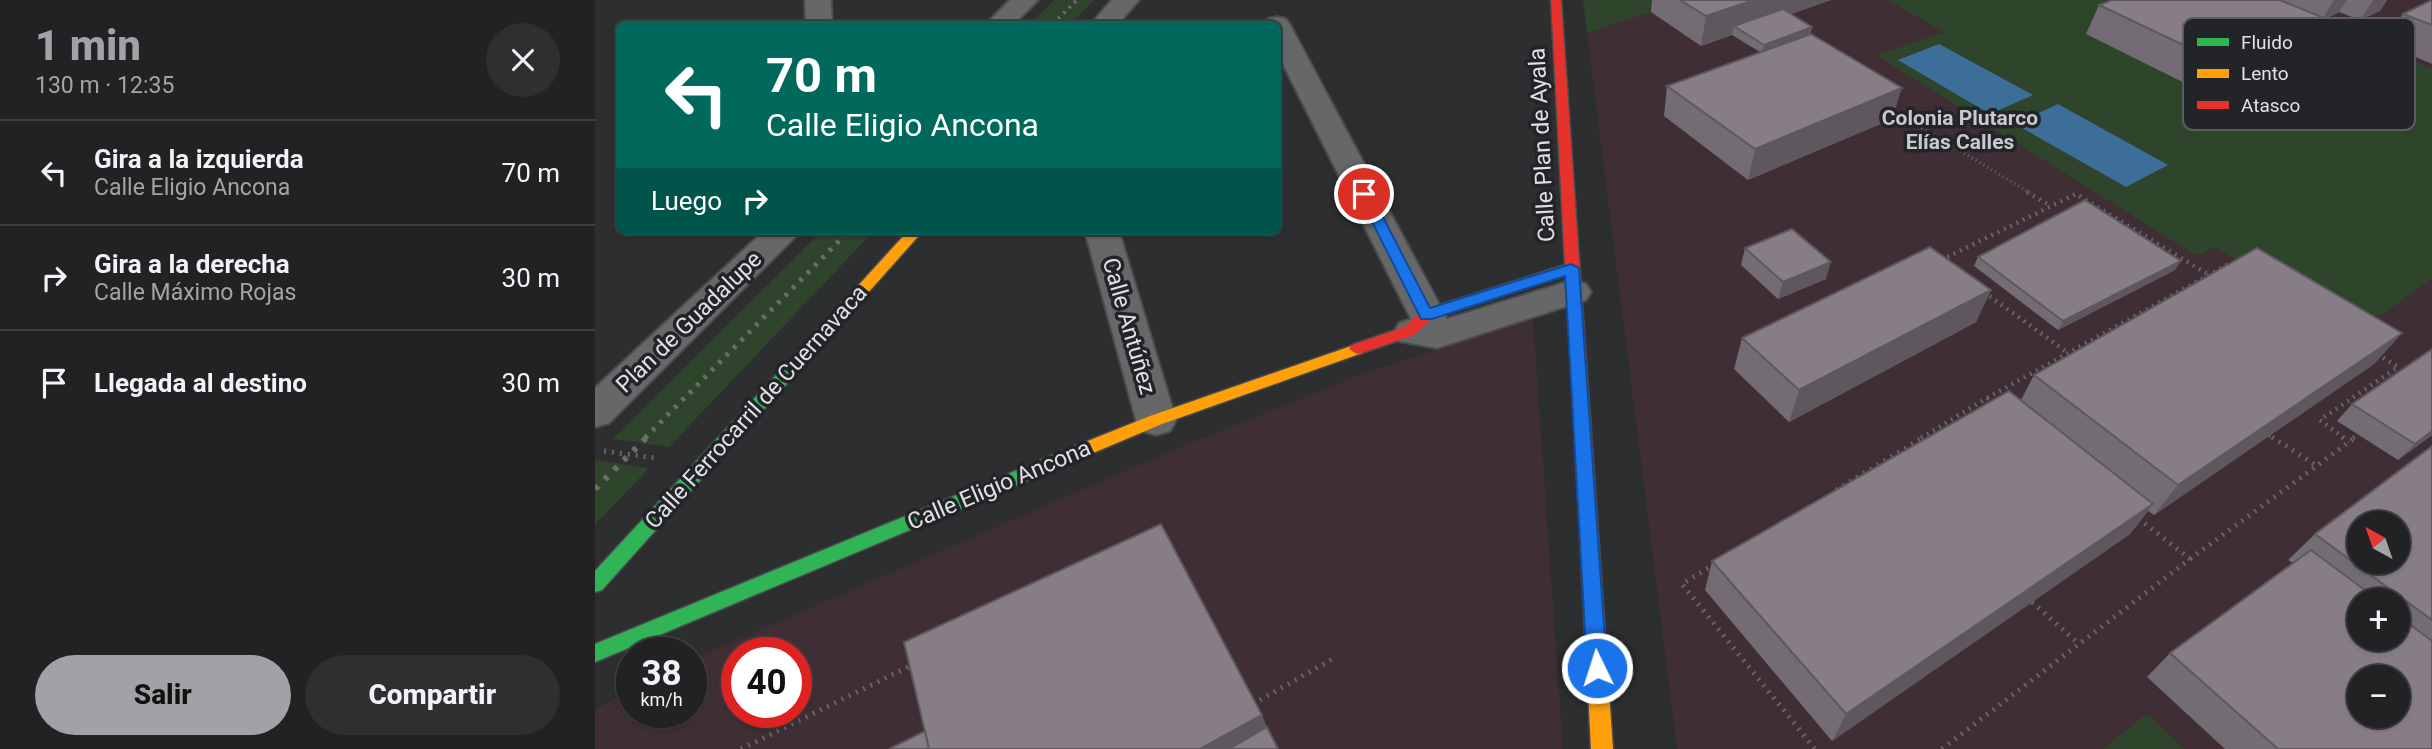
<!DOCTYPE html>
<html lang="es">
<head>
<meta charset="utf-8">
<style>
  :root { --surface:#222224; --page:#2e2f31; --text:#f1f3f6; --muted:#a2a4a6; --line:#3f3f41; --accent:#a1a2a5 }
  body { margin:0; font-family:Roboto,sans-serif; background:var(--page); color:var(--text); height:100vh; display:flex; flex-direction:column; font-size:26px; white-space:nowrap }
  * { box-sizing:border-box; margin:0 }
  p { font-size:23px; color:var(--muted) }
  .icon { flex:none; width:38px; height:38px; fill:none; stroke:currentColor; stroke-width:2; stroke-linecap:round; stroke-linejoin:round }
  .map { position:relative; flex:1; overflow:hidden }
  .details { display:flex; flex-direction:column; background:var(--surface); width:595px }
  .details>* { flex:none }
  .top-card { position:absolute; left:21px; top:21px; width:665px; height:214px; border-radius:10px; box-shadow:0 2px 5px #0004,0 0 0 2px var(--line); background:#00695c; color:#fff; overflow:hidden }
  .needle { width:46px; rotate:320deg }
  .fabs { position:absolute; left:1752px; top:511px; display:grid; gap:14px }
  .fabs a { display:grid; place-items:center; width:63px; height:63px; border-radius:50%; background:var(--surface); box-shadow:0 2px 5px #0004,0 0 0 2px var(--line); font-size:35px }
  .speed { position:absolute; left:21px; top:637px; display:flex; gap:14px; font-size:35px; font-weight:700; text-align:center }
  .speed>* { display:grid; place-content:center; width:91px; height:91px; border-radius:50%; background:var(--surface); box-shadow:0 2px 5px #0004,0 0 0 2px var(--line); line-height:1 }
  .speed small { font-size:18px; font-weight:400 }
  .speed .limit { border:10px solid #d22; background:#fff; color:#111 }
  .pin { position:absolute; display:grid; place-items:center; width:60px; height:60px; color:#fff; margin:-30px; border:4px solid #fff; border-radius:50%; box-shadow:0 2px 7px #0007 }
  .me { position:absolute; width:77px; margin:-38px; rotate:356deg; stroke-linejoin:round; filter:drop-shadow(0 0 5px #0008) }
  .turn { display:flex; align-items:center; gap:24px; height:147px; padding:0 35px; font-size:32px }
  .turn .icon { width:91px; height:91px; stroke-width:2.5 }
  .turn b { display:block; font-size:49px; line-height:60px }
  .then { display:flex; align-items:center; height:66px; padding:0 35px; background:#0003; gap:14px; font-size:26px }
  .round { display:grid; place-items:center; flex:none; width:74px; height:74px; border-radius:37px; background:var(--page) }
  .head { display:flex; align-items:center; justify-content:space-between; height:119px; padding:0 35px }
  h1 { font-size:42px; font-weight:800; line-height:52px; color:var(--accent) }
  .primary-button { display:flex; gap:14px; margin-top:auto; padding:14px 35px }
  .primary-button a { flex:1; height:80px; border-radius:42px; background:var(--accent); color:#111; font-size:28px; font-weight:800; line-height:80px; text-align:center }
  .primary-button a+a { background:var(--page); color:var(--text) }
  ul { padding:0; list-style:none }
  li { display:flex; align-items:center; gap:21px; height:105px; padding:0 35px; border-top:2px solid var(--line) }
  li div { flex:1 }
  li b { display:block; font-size:26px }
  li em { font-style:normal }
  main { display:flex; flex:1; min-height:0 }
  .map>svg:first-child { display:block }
  .education { fill:#3f2f35; fill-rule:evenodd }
  .green { fill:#2e442b }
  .water { fill:#3d6e9a }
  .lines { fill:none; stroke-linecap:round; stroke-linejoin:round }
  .street-casing { stroke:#4a4b4d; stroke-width:4 }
  .fast-casing { stroke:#4a4b4d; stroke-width:3 }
  .slow-casing { stroke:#4a4b4d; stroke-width:3 }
  .jam-casing { stroke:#4a4b4d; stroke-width:3 }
  .path-far2 { stroke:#646566; stroke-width:3.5; stroke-dasharray:1 3.5; stroke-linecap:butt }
  .path-far1 { stroke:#646566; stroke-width:4.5; stroke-dasharray:2 5; stroke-linecap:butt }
  .path { stroke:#646566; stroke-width:5; stroke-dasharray:2 6; stroke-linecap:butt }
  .street { fill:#666768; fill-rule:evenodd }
  .fast { fill:#30b455; fill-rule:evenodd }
  .slow { fill:#ff9f0a; fill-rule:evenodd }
  .jam { fill:#e5322d; fill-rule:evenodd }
  .rail-far2 { stroke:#6c6c6d; stroke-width:3.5; stroke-dasharray:2.5 5; stroke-linecap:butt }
  .rail-far1 { stroke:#6c6c6d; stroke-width:5; stroke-dasharray:3.5 7; stroke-linecap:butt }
  .rail { stroke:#6c6c6d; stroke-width:6; stroke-dasharray:4.5 9; stroke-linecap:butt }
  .wall { fill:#736c74; fill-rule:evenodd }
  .shaded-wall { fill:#5e585e }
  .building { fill:#867d87; stroke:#5e585e; stroke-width:2; fill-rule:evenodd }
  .route { fill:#1a73e8; stroke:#114b97; stroke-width:2 }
  .labels { text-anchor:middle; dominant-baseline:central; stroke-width:7; stroke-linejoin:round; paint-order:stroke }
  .far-neighbourhood-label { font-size:21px; font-weight:bold; fill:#c7c9ce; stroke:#222427 }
  .street-label { font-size:23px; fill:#e0e1e4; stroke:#222427 }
  .key { fill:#222427; stroke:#5b5d60; stroke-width:2 }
  .key-label { font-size:19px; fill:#e0e1e4 }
</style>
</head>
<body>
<main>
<section class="details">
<div class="head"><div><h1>1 min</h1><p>130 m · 12:35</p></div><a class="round"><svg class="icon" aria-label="close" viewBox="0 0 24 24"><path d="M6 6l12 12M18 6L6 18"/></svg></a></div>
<ul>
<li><svg class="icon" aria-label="left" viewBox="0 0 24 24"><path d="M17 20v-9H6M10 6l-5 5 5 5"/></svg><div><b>Gira a la izquierda</b><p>Calle Eligio Ancona</p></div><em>70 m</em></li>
<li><svg class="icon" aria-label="right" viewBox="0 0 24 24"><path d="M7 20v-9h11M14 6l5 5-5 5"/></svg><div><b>Gira a la derecha</b><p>Calle Máximo Rojas</p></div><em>30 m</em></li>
<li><svg class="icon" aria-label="arrive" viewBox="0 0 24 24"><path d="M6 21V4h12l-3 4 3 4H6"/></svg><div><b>Llegada al destino</b></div><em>30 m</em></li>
</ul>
<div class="primary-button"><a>Salir</a><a>Compartir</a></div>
</section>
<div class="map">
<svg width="1837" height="749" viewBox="0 0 1837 749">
  <rect width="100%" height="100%" fill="#2d2e30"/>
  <!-- education -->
  <path class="education" d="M988,0H1837V749H1082ZM1764,523H1802V562H1764ZM1764,600H1802V639H1764ZM1764,677H1802V716H1764Z
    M938,319L968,749H0V710L37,689V712H96V660L579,450L770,373ZM142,653H201V712H142Z"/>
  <!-- green -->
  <path class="green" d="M459,0H499L476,24H435Z
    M988,0H1092L992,33Z
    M1292,0H1664L1837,69V279L1763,331L1620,247L1602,256L1281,55L1350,32Z
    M227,231H279L74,447L18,439Z
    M0,460L54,468L0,525Z
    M1552,714L1590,749H1507Z"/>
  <!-- water -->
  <path class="water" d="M1344,44L1438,95L1395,114L1303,60Z
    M1463,104L1573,165L1531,187L1420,124Z"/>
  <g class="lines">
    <defs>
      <path id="street" d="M210,0H236L237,24H211Z
        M415,0H443L419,24H391Z
        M517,0H544L523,24H496Z
        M682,17L691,19L695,25L852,319L978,280L991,284L996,292L991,300L842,348L804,341L799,332L804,323L816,319L682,52V24H669L673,19Z
        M169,231H206L14,423L0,427V388Z
        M490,231H524L581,420L575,431L561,435L547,431L541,420Z"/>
      <path id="fast" d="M224,333L229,334L232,338L229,342L7,590L0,592V571L219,334Z
        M454,457L460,459L463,464L460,469L0,662V644Z"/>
      <path id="slow" d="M313,231H328L229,342H219L216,338L219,334Z
        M762,344L770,349L767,353L567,424L460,469L454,471L448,469L445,464L448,459L555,416Z
        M987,412L993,414L995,418L1018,749H996L979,418L981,414Z"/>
      <path id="jam" d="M956,0H966L995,418L993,422H981L979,418L971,275L836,319L819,335L767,353L762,354L754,349L757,345L809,327L826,311L970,265Z"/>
    </defs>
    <!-- street casing -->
    <use href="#street" class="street-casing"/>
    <!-- fast casing -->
    <use href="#fast" class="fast-casing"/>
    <!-- slow casing -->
    <use href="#slow" class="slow-casing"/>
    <!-- jam casing -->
    <use href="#jam" class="jam-casing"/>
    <!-- path-far2 -->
    <path class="path-far2" d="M1296,109L1435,193"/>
    <!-- path-far1 -->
    <path class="path-far1" d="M1432,192L1456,206
      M1346,260L1481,194L1614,275
      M1389,292L1473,353
      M1392,398L1634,264L1639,267
      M1674,435L1679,438
      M1326,438L1392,398L1400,404
      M1749,438L1725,420L1803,367L1784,355
      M1758,438L1763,435"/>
    <!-- path -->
    <path class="path" d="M1677,437L1722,466
      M1747,437L1754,442
      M9,451L60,458
      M1241,490L1329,437
      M1595,559L1761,437
      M1120,564L1087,584L1220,749
      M1437,602L1484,644
      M658,704L741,657
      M146,749L317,665
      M1347,749L1595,559L1544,519"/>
    <!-- street -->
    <use href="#street" class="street"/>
    <!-- fast -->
    <use href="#fast" class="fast"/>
    <!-- slow -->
    <use href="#slow" class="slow"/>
    <!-- jam -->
    <use href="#jam" class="jam"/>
    <!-- rail-far2 -->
    <path class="rail-far2" d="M458,24L482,0"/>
    <!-- rail-far1 -->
    <path class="rail-far1" d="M50,438L254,231"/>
    <!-- rail -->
    <path class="rail" d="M0,489L52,437"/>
  </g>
  <!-- wall -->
  <path class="wall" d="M1057,0H1236L1196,14L1217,27L1215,34L1297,119L1153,180L1069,116L1072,86L1165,52L1137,35L1106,46L1056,12Z
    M1517,0H1792L1785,11L1765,20L1744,12L1730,19L1765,33L1745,63L1648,112L1491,34L1504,5Z
    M1837,0V64L1788,43L1808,14Z
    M1150,248L1231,279L1183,299L1146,265Z
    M1383,257L1580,270L1463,330L1379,266Z
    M1396,290L1381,322L1194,422L1139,369L1147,338Z
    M1807,333L1779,364L1559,515L1553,511L1535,534L1237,741L1110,590L1117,561L1426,400L1439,375Z
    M1757,404L1837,435L1803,460L1742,421Z
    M1837,446V749H1630L1552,677L1575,653L1698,563L1693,560L1720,534ZM1764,600H1802V639Z"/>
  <!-- shaded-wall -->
  <path class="shaded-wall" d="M1159,0H1236L1147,31L1139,26L1137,35L1106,46L1111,16Z
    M1739,0H1752L1744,12L1726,21Z
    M1778,0H1792L1785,11L1765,20Z
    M1217,27L1215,35L1167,54L1169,45Z
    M1765,33L1745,63L1648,112L1666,82Z
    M1307,88L1297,119L1153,180L1160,149Z
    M1586,261L1580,270L1463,330L1468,321Z
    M1236,262L1231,279L1183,299L1188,282Z
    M1396,290L1381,322L1194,422L1204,390Z
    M1807,333L1779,364L1559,515L1583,485Z
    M1837,431V435L1803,460L1820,444Z
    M1558,504L1535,534L1237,741L1251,714Z
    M667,715L678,741L663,749H605Z"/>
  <!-- building -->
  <path class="building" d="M1085,0H1159L1111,16Z
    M1517,0H1685L1765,33L1666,82L1504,5Z
    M1837,0V25L1808,14Z
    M1188,9L1217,27L1169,45L1139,26Z
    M1216,34L1307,88L1160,149L1072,86Z
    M1490,200L1586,261L1468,321L1383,257Z
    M1197,229L1236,262L1188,282L1150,248Z
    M1335,247L1396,290L1204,390L1147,338Z
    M1662,248L1807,333L1583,485L1439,375Z
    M1837,349V431L1820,444L1757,404Z
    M1414,391L1558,504L1251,714L1117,561Z
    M1837,446V620L1720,534ZM1764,523H1802V562H1764Z
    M566,524L667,715L605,749H334L309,642Z
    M1716,550L1783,600H1764V639H1802V615L1837,641V749H1683L1575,653ZM1764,677H1802V716H1764Z
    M672,727L683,749H634Z
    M330,731L334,749H294Z"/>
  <!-- route -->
  <path class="route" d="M769,190L776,194L835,308L976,264L984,268L1012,668L1009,675L1002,678L995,675L992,668L970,276L837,319H826L763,194Z"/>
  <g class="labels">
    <!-- far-neighbourhood labels -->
    <g class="far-neighbourhood-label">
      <text x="1365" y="118">Colonia Plutarco<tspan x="1365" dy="24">Elías Calles</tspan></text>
    </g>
    <!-- street labels -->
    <g class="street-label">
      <text transform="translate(947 145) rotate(-93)">Calle Plan de Ayala</text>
      <text transform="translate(94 322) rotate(-44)">Plan de Guadalupe</text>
      <text transform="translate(534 326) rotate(74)">Calle Antúñez</text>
      <text transform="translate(161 407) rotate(-48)">Calle Ferrocarril de Cuernavaca</text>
      <text transform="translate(404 485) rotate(-23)">Calle Eligio Ancona</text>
    </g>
  </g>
  <!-- legend -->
  <rect x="1588" y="18" width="232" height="112" rx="10" class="key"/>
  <rect x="1602" y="38" width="32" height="8" fill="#30b455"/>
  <rect x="1602" y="69" width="32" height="9" fill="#ff9f0a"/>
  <rect x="1602" y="101" width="32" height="8" fill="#e5322d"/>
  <g class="key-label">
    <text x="1646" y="49">Fluido</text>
    <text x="1646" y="80">Lento</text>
    <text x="1646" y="112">Atasco</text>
  </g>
</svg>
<div class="fabs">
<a><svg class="needle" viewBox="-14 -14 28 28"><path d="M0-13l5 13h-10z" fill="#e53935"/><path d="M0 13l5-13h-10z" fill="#a2a4a6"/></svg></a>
<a>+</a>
<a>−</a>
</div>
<div class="speed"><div>38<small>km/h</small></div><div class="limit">40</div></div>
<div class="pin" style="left:769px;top:194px;background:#d93025"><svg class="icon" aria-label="arrive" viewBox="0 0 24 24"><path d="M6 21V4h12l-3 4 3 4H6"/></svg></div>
<svg class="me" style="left:1002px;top:668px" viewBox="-20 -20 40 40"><circle r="17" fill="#1a73e8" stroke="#fff" stroke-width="3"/><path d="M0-11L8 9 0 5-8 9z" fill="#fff"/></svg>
<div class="top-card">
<div class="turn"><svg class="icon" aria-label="left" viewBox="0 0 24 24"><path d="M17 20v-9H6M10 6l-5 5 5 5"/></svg><div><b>70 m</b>Calle Eligio Ancona</div></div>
<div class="then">Luego<svg class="icon" aria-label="right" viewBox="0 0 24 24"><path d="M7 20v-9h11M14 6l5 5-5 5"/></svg></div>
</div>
</div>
</main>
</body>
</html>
